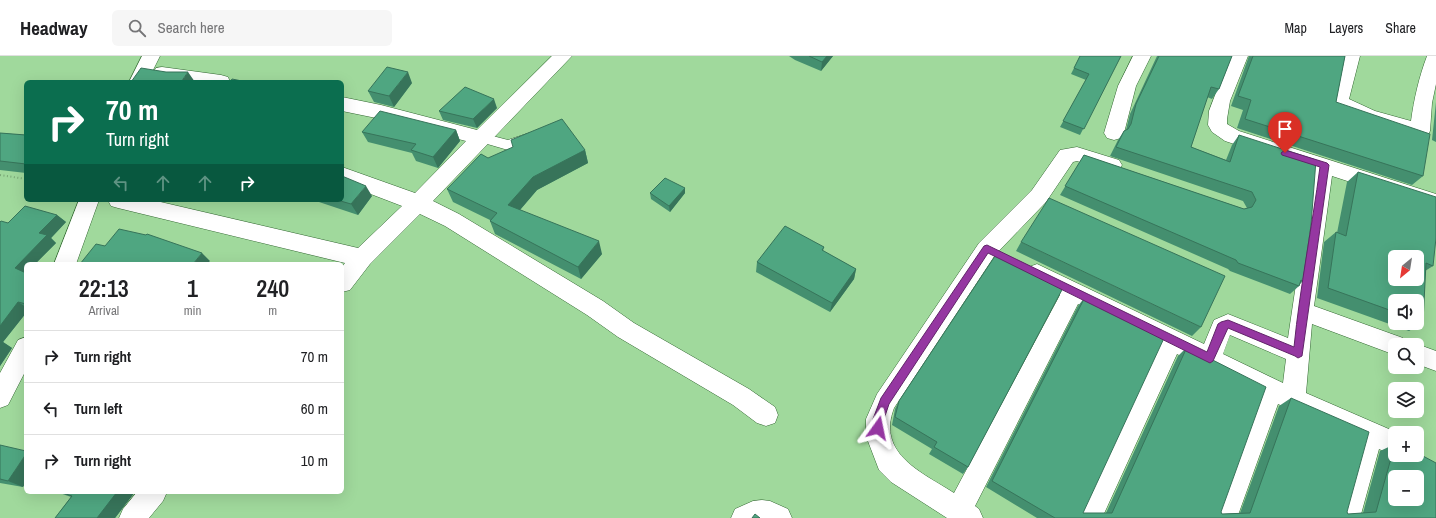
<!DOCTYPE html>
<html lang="en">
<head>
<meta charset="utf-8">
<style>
  :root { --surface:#fff; --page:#f6f6f6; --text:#202124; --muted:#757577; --line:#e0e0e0 }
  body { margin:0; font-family:"Archivo Narrow",sans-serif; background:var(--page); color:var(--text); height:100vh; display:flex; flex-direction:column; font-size:15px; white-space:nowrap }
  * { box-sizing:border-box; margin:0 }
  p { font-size:13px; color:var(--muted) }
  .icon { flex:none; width:22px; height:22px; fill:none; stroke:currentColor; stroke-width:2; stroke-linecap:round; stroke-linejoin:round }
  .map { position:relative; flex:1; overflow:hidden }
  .side { position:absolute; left:24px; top:206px; width:320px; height:232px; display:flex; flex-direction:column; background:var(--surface); border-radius:6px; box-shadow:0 4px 16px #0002 }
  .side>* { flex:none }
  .banner { position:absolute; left:24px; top:24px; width:320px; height:122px; border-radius:6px; box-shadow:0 4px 16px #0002; background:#0b6e4f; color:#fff; overflow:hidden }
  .needle { width:26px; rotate:210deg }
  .fabs { position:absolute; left:1388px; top:194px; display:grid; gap:8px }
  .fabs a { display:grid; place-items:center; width:36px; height:36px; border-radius:6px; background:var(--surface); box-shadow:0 4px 16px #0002; font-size:20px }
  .pin { position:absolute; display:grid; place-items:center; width:34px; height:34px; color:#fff; margin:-41px -17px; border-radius:50% 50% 50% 0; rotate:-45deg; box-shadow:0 0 4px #0007 }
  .pin .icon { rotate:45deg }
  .me { position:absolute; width:44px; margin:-22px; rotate:12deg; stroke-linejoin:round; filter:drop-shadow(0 0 3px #0008) }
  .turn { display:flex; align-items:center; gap:14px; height:84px; padding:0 16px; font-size:18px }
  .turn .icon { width:52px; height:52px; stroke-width:2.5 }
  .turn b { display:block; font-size:28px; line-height:34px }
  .lanes { display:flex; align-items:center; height:38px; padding:0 16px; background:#0003; justify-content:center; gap:20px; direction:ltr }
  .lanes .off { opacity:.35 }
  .eta { display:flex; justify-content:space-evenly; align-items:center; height:68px; text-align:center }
  .eta b { font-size:24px; font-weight:600; line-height:28px }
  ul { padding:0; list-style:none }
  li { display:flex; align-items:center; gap:12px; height:52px; padding:0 16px; border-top:1px solid var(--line) }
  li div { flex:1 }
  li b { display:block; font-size:15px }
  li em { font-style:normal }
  header { display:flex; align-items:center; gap:24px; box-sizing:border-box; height:56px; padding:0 20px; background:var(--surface); border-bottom:1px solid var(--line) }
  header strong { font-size:19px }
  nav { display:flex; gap:22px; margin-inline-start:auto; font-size:14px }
  .search { width:280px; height:36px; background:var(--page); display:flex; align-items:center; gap:10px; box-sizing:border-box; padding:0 14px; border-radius:6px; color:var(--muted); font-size:15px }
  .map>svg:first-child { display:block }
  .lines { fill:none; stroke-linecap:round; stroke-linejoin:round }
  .lane-casing { stroke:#326731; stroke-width:1 }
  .street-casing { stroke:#326731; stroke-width:1 }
  .path { stroke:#79a776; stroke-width:2; stroke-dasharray:1 2.5; stroke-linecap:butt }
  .lane { fill:#fff; fill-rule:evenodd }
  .street { fill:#fff; fill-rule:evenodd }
  .wall { fill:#448f6f; fill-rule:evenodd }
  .shaded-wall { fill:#37745a }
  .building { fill:#4fa681; stroke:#37745a; fill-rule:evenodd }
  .route { fill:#9537a1; stroke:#612469 }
</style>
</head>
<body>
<header>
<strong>Headway</strong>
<div class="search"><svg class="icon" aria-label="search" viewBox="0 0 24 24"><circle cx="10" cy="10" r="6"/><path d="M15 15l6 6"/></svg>Search here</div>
<nav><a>Map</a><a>Layers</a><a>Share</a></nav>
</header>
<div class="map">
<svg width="1436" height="462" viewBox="0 0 1436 462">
  <rect width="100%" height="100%" fill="#a0d99c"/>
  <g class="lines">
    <defs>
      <path id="lane" d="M481,77L508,84L529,77L533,79L535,82L533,85L508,94L477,85L475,82L477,79Z"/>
      <path id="street" d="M142,0H160L147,26H129Z
        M552,0H572L433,145L459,158L603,245L634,267L749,333L775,351L778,359L775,367L766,370L757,367L733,349L618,281L587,259L445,170L420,158L370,208L350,234L342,236V211L345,207L118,152L111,150L108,144H152L358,192L402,150L342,127V111L415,137L466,85L381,63L342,55V41L381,49L477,74Z
        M1133,0H1151L1136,30L1124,77L1121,82L1114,84L1107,82L1104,77L1118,30Z
        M1230,0H1248L1230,45L1227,63V68L1239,75L1436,138V154L1332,120L1314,250L1403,282L1407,289H1395V299L1312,268L1306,337L1398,377H1395V399H1397L1395,400L1379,393L1360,462H1334L1357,383L1278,348L1237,462H1211L1257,338L1177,298L1102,462H1076L1158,288L1078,248L975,450L979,453L983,462H947L891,426L879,414L866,380V363L877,338L979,187L1032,134L1060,94L1077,91L1119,104L1122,109L1119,114L1112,117L1077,105L1073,106L1046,146L995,199L894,352C876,398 923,417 954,437L1060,239L1029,223L1026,217L1029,211L1037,208L1204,288L1214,264L1228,258L1288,282L1313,114L1225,85L1212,76L1208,69L1209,55ZM1230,279L1286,303L1283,327L1223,298Z
        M1342,0H1360L1349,43L1375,55L1411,65C1414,43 1419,21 1427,0H1436V28L1432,47L1430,75L1427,80C1425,81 1423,82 1421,82C1410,83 1342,59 1335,52C1332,48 1331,44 1331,40Z
        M162,11L221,19L228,21L230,26H179L156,22L153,17L156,12Z
        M79,144H99L76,208H54Z
        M26,281V314L8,349L0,352V317L18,284Z
        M1417,288L1436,295V315L1417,308V289H1413Z
        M137,436H167L163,445L149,462H119L123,453Z
        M762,444L770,445L788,453L792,462H731L735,453L753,445Z"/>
    </defs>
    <!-- lane casing -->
    <use href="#lane" class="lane-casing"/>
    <!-- street casing -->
    <use href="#street" class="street-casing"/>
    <!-- path -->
    <path class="path" d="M0,119L26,123"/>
    <!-- lane -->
    <use href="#lane" class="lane"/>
    <!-- street -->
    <use href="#street" class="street"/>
  </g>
  <!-- wall -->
  <path class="wall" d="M789,0H833L821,15L795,4Z
    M1080,0H1121L1080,79L1060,71L1086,24L1071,18Z
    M1157,0H1232L1219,33L1212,43L1207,41L1191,91L1226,104L1232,89L1239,79L1303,225L1300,228L1299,230L1290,238L1230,215L1228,213L1060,139L1084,99L1244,153L1247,152L1243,145L1110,100L1118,84L1124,75L1126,74L1130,58Z
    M1249,0H1345L1336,46L1423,120L1412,129L1237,72L1243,54L1231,50Z
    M412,27L394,51L374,46L368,35Z
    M1436,46V86L1432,84Z
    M497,52L477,72L443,64L439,55Z
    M456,74L460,85L438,112L416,105L412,97L368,86L362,76Z
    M0,77L26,79V117L0,114Z
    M585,94L588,107L537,134L520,154L602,198L581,223L495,178L490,165V164L453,146L447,133L488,102Z
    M1358,116L1433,210L1425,215L1423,266L1409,275L1317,242L1324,186L1336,176L1337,177L1347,126ZM1395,245H1417V267H1395Z
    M650,137H685L670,156L651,143Z
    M372,140L358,159L313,144H342Z
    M57,159L66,166L51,182L56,187L35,208H26V257L3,286L12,292L0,310V166L8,167Z
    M1021,186L1201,271L1192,280L1016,195Z
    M824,191L823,195L856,213L854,223L830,256L756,216L757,206Z
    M1085,241L1083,457H1106L1178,300L1187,291L1221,456L1222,458L1240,457L1279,350L1291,342L1348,458L1363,457L1380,395L1395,388L1423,400L1436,462H1037L986,431L1078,250Z
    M899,345L968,411L963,418L929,398L932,393L892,369L895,353Z
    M0,389L23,431L0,427Z
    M57,436H135L115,462H55L71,441Z"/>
  <!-- shaded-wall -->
  <path class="shaded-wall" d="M827,0H833L821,15L822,6Z
    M188,16L195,26H181Z
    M408,16L412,27L394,51L389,40Z
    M494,43L497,52L477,72L473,63Z
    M456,74L460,85L438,112L433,101Z
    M585,94L588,107L537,134L513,162L508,149L533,121Z
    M366,130L372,140L358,159L351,148Z
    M685,132V137L670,156L669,150Z
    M57,159L66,166L51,182L56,187L35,208H26V218L15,212L39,177Z
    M599,185L602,198L581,223L578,211Z
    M202,197L210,205L207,208H193Z
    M856,213L854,223L830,256L832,247Z
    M18,246L26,251V257L3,286L12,292L0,310V270Z
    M26,398V427L23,431L8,425Z
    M117,436H135L115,462H97Z"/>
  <!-- building -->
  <path class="building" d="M809,0H827L822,6Z
    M1080,0H1121L1084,73L1063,65L1089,18L1074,12Z
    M1159,0H1232L1219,33L1211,31L1191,91L1230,106L1239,79L1316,104L1311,169L1303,225L1301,224L1299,230L1238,207L1236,204L1065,130L1084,99L1244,153L1252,151L1256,144L1252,136L1116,91L1124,75L1128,73L1131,68L1136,48Z
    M1253,0H1345L1336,46L1430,78L1423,120L1245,63L1251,44L1238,40Z
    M387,11L408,16L389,40L368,35Z
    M141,12L166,16H188L181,26H131Z
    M232,23L247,26H230Z
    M465,31L494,43L473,63L439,55Z
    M380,55L456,74L433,101L411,94L416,88L362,76Z
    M562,63L585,94L533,121L508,149L599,185L578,211L490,165L497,157L447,133L481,98L488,102L513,91L511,84Z
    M0,77L26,79V108L0,105Z
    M1358,116L1436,141V182L1433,210L1426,207L1423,266L1417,264V245H1395V256L1328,232L1336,176L1346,180ZM1395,201H1417V223H1395Z
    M342,120L366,130L351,148L337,144H342Z
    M665,122L685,132L669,150L650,137Z
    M1049,142L1225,220L1201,271L1021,186Z
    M25,150L57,159L39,177L47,179L15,212L26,217V248L18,246L0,270V166L1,165L8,167Z
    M785,170L824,191L822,194L856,213L832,247L757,206Z
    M119,173L146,179L147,178L202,197L193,208H80L96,188L105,190Z
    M997,197L1064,230L968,411L934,391L937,386L895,361L899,345Z
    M1085,241L1165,280L1083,457H1112L1187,291L1266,331L1221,456L1222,458L1250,457L1291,342L1369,376L1347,456L1348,458L1376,456L1395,388V399H1417V394L1420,396L1423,400L1436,407V462H1055L992,425ZM1395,421H1417V443H1395Z
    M0,389L26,395V398L8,425L0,423Z
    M60,436H117L97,462H55L72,440Z
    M755,458L760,462H752Z"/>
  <!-- route -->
  <path class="route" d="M1285,94L1327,107L1329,109L1302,300L1298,302L1295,300L1228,272L1213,305L1210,307L988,197L889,348L884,363L882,375L878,376L875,375L873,363L881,342L984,190L987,189L1207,296L1218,268L1221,266L1228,264L1294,291C1300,231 1312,171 1320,111L1282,99L1281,97Z"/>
</svg>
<div class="fabs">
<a><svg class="needle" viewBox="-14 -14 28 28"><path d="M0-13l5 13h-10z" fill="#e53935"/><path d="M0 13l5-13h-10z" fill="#757577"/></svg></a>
<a><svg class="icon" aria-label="sound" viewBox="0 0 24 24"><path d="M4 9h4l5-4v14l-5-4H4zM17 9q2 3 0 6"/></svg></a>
<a><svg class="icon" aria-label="search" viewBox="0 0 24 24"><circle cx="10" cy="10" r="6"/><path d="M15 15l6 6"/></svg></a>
<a><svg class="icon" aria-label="layers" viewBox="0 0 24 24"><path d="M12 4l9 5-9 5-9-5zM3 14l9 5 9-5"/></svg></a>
<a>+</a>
<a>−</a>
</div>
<div class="pin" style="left:1285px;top:97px;background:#d93025"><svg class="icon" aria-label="arrive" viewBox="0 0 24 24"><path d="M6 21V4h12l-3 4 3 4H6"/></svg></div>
<svg class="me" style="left:878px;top:372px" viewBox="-20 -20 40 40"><path d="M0-17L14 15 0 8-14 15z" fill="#9537a1" stroke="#fff" stroke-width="4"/></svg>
<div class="banner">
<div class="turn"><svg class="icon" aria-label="right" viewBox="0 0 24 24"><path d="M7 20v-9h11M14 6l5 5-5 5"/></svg><div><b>70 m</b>Turn right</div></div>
<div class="lanes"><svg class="icon off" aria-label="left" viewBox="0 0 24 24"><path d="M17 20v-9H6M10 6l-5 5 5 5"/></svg><svg class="icon off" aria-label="ahead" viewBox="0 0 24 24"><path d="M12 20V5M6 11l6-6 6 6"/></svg><svg class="icon off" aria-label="ahead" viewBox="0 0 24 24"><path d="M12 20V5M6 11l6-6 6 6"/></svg><svg class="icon" aria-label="right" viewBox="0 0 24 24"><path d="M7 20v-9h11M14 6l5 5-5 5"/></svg></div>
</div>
<section class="side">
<div class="eta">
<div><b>22:13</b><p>Arrival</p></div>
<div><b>1</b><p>min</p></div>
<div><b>240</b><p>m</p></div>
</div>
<ul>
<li><svg class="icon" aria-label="right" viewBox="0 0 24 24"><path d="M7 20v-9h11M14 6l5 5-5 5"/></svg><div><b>Turn right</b></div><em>70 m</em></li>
<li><svg class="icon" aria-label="left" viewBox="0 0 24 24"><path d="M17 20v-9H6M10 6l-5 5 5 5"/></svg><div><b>Turn left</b></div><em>60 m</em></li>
<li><svg class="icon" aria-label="right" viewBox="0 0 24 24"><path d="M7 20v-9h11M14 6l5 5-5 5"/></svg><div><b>Turn right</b></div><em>10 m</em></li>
</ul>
</section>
</div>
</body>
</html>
